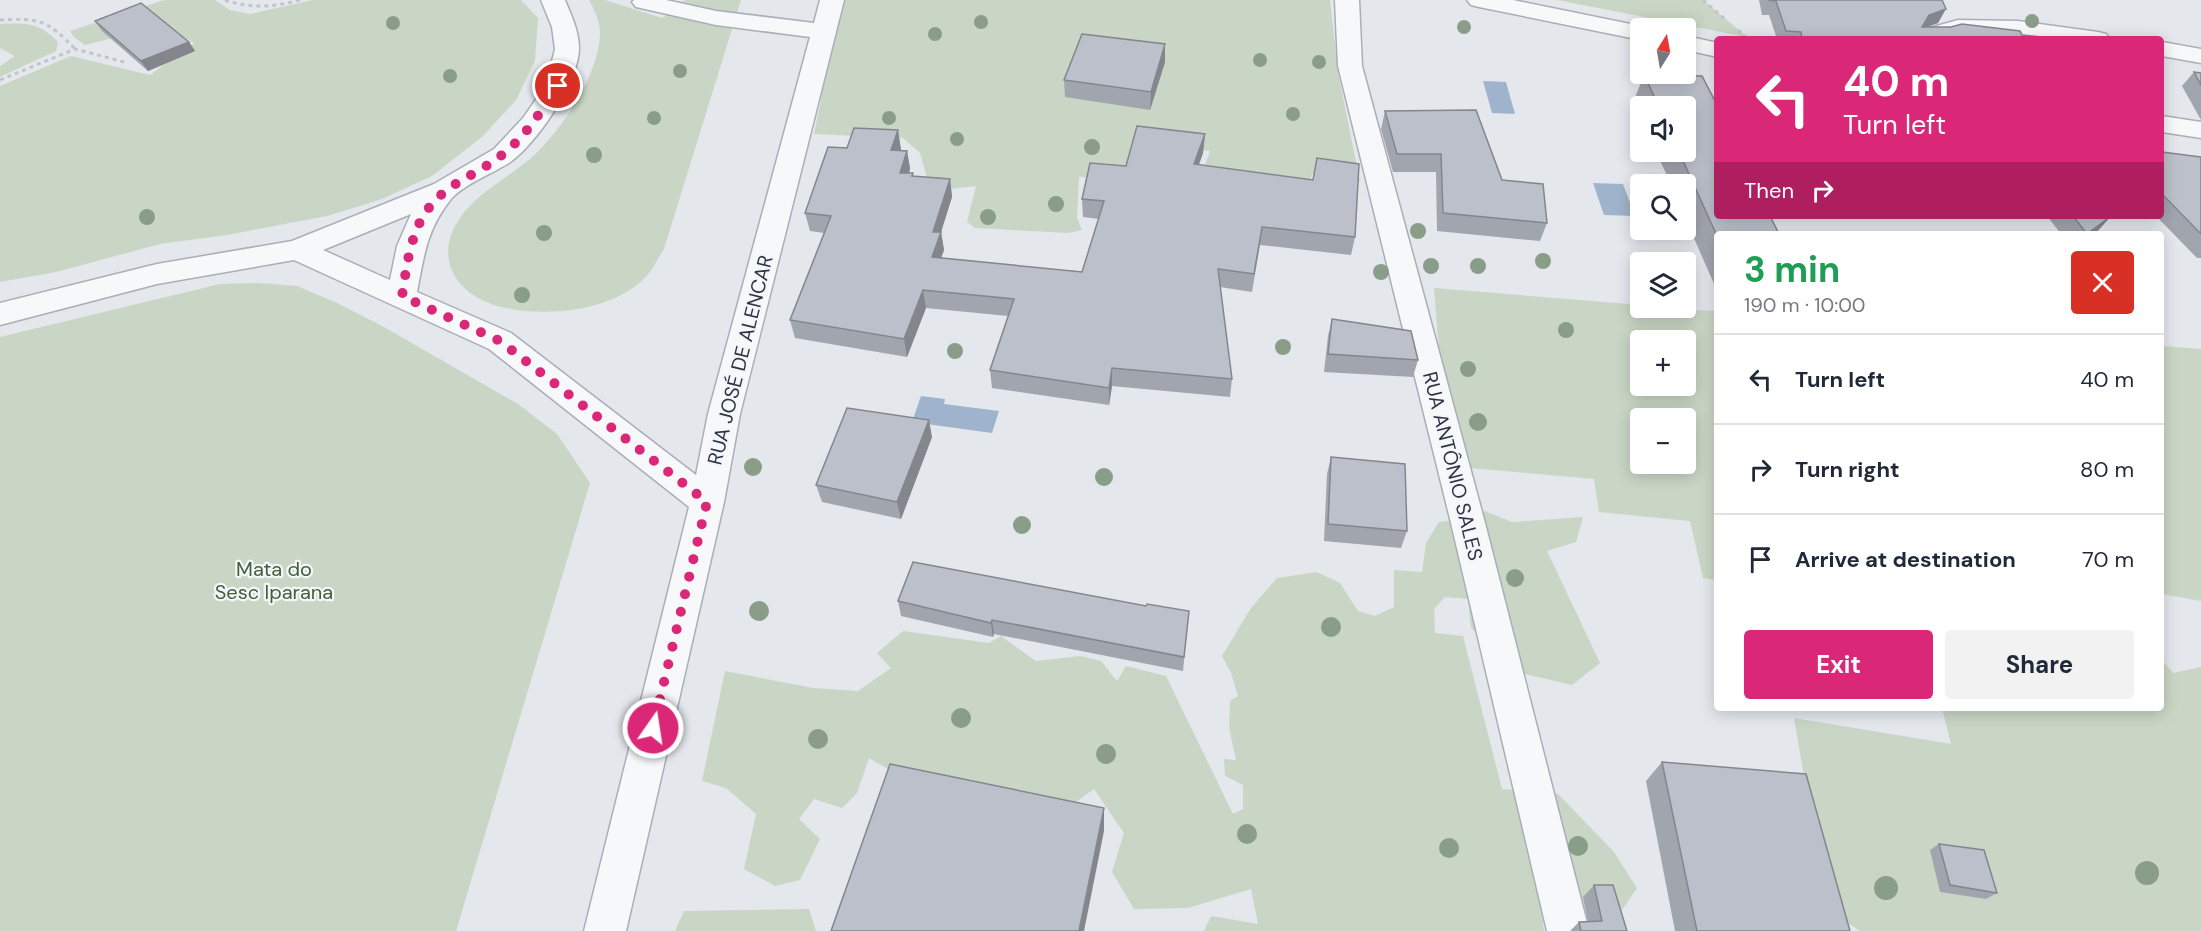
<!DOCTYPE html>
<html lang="en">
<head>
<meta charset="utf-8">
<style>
  :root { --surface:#fff; --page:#f2f2f3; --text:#1f2937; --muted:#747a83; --line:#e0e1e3; --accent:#db2777 }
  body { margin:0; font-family:"DM Sans",sans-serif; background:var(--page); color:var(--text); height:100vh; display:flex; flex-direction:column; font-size:22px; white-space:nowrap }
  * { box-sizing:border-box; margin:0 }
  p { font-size:20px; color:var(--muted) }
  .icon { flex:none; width:33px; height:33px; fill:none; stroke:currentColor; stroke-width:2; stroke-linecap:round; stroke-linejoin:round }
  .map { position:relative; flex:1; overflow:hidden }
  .drawer { position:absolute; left:1714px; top:231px; width:450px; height:480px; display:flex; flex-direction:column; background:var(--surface); border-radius:6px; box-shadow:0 3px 15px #0003 }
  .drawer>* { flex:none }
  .banner { position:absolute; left:1714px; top:36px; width:450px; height:183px; border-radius:6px; box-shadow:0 3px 15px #0003; background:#db2777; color:#fff; overflow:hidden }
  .needle { width:39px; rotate:11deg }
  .fabs { position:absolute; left:1630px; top:18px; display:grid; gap:12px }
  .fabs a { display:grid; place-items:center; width:66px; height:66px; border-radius:6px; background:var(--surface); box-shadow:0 3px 15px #0003; font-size:30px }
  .pin { position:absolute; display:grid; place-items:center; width:51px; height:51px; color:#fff; margin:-26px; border:3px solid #fff; border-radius:50%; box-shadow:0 2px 6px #0007 }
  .me { position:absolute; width:66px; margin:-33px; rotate:13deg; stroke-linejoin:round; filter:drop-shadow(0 0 4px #0008) }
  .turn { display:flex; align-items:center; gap:21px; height:126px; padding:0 30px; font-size:27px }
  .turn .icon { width:78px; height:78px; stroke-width:2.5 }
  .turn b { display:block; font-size:42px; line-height:51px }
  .then { display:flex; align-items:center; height:57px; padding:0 30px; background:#0003; gap:12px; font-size:22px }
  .round { display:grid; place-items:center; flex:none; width:63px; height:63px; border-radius:6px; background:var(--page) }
  .headline { display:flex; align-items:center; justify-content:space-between; height:102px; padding:0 30px }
  h1 { font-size:36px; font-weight:700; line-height:45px; color:#1e9e55 }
  .cta { display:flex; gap:12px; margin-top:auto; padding:12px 30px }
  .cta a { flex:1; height:69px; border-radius:6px; background:var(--accent); color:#fff; font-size:24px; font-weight:700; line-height:69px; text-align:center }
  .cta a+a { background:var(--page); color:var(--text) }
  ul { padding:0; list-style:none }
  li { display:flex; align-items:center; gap:18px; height:90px; padding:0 30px; border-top:2px solid var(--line) }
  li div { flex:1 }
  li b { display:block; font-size:22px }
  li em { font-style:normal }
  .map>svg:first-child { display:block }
  .green { fill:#c9d6c5; fill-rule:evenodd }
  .water { fill:#9fb4cc }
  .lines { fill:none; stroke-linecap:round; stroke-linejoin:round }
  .minor-casing { stroke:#a9aeb7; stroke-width:3 }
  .path { stroke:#c2c5cb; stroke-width:3; stroke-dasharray:4 4; stroke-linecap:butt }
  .minor { fill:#f7f8fa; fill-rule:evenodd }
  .tree { fill:#899d89 }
  .wall { fill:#a1a5ae }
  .shaded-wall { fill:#83868d }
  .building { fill:#bbc0ca; stroke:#83868d; stroke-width:1.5 }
  .route { stroke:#db2777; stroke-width:10; stroke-dasharray:0 18 }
  .labels { text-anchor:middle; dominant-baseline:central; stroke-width:4.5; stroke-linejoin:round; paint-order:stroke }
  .street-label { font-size:20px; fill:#2b3445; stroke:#f4f6f9 }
  .park-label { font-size:20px; fill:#3f6138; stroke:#f4f6f9 }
</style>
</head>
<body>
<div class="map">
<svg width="2201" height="931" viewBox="0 0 2201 931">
  <rect width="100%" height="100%" fill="#e4e7ec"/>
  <!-- green -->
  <path class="green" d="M164,0H215L230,10L250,14L313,0H521L538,18L535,61L516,100L483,136L432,176L382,199L327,216L227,235L160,244L56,272L0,282V86L71,56L150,75L194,43L164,25L85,45L74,37L70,31Z
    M589,0H605L662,18L685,0H741L664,249C659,256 655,265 650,272C618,311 552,317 506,308C454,298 428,253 467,209C485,189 510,176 531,158C561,132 599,74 600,34C600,21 595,11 589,0Z
    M841,0H1330L1338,72L1360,182L1312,174L1308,192L1199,181L1210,151L1132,141L1123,179L1079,177L1077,218L1082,230L1069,233L975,228L967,222L976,186L942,190L927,178L920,153L903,138L814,134Z
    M1557,0H1703L1747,37Z
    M0,24C26,23 39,22 58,42L56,51L0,77V66L15,56L0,48Z
    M259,283L297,286L337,303L384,327L518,404L557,434L590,483L456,931H0V337L220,284Z
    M1434,288L1641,305V308L1717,311V580L1703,578L1690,521L1599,512L1594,479L1448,466ZM1641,340H1686V386H1641ZM1641,418H1686V464H1641Z
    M2162,346L2201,349V601L2162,594Z
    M1485,511L1512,522L1583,517L1576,542L1547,551L1600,663L1572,685L1516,672L1471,628L1468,599L1445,597L1434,609L1435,633L1463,636L1502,789L1558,794L1614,852L1637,888L1622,910L1541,907L1544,931H1204L1211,916L1258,924L1251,889L1188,908L1134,909L1112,872L1124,833L1094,789L1055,817L900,776L869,758L857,793L842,808L814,799L799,819L820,839L800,880L775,886L744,869L756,814L726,788L702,781L725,671L813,688L858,691L891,668L877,653L903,631L989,643L1001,636L1036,661L1080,656L1101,661L1117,681L1126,666L1166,676L1233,814L1243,809V785L1225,776L1224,759L1236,760L1229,727L1230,701L1238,696L1231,673L1222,656L1251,608L1277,578L1317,572L1340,583L1358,611L1375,616L1394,607V570L1422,572L1426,543L1439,522L1457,520Z
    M2162,660L2173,673L2201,667V931H1860L1827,909L1794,718L1951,744L1942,708H2162Z
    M809,909L816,931H675L684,911Z"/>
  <!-- water -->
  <path class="water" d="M1483,81L1506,82L1515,114L1492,113Z
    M1593,183L1623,184L1635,216L1604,215Z
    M921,396L945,399L944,404L999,411L992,433L912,422Z"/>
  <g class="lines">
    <defs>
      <path id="minor" d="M541,0H565C571,15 579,31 579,48C579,81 536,145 509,163C493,173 463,185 451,199C427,229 424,255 417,292L511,333L696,475L708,414L810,37L716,25L636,7L632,2L634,0H666L716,11L814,23L820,0H844L740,414L724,502L626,931H584L689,507L489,349L294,260L157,284L0,325V303L157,264L292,241L434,184L494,149L523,118L546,85L555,49L552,27ZM411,214L397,246L390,280L323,250Z
        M1335,0H1359L1362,66L1485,523L1589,931H1547L1451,523L1338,66Z
        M1467,0H1513L1650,28H1641V40L1479,7L1471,5Z
        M1958,20L2018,21L2098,32L2106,34L2110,39H2046L2018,35L1959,34L1942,39H1915L1922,30Z
        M1686,36L1718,43V57L1686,50Z
        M2162,42L2201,49V63L2162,56Z
        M2162,116L2201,122V138L2162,132Z"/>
    </defs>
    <!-- minor casing -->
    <use href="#minor" class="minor-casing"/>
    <!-- path -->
    <path class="path" d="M225,0C251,9 274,7 300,0
      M1703,0L1727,21
      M0,20C41,18 47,20 75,49
      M1738,30L1748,39
      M0,80L75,49L128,63"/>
    <!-- minor -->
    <use href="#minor" class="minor"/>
  </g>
  <!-- trees -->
  <g class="tree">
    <circle cx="2032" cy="21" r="7"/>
    <circle cx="981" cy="22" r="7"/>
    <circle cx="393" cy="23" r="7"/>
    <circle cx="1464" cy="27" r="7"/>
    <circle cx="935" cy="34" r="7"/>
    <circle cx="1260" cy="60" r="7"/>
    <circle cx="1319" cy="62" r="7"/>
    <circle cx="680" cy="71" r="7"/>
    <circle cx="450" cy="76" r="7"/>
    <circle cx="1293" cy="114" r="7"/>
    <circle cx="654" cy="118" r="7"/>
    <circle cx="889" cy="118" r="7"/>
    <circle cx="957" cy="139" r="7"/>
    <circle cx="1092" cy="147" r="8"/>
    <circle cx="594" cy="155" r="8"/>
    <circle cx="1056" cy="204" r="8"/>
    <circle cx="147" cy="217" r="8"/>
    <circle cx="988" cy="217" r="8"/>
    <circle cx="1418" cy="231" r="8"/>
    <circle cx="544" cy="233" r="8"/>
    <circle cx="1543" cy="261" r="8"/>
    <circle cx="1431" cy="266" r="8"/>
    <circle cx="1478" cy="266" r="8"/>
    <circle cx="1381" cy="272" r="8"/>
    <circle cx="522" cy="295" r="8"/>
    <circle cx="1566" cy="330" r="8"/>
    <circle cx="1283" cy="347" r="8"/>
    <circle cx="955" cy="351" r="8"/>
    <circle cx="1468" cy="369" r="8"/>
    <circle cx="1478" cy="422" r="9"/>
    <circle cx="753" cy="467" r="9"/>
    <circle cx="1104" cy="477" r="9"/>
    <circle cx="1022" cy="525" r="9"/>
    <circle cx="1515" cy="578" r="9"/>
    <circle cx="759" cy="611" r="10"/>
    <circle cx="1331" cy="627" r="10"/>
    <circle cx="961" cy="718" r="10"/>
    <circle cx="818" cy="739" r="10"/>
    <circle cx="1106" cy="754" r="10"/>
    <circle cx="1247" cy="834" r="10"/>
    <circle cx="1578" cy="846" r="10"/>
    <circle cx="1449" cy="848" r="10"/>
    <circle cx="2147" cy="873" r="12"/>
    <circle cx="1886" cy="888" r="12"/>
  </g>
  <!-- wall -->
  <path class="wall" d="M1759,0H1942L1938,23L1927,27L2062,39H1777L1769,15H1762Z
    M95,21L189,42L195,51L148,71L102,31Z
    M1165,62L1150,110L1065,97L1064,80Z
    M2194,72L2201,73V120L2182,86Z
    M1644,75L1702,76L1718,107V216H1770L1779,234H1718V293L1686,220V184H1671L1656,152H1686V106H1641V116L1634,100Z
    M1385,111L1502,180L1547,223L1540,241L1437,231L1436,172H1393L1381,129Z
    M898,130L900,150L907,151L910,169L909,173L914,176L950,179L952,197L941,232L944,250L941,258L1082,272L1099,219L1083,217L1082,199L1126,166L1205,134L1203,153L1199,165L1355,237L1351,255L1260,245L1252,292L1220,287L1232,379L1230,397L1112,386L1109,405L992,388L990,370L1008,316L926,308L907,357L795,338L790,320L824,233L810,231L805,213L847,148Z
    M2162,152L2201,157V258H2197L2156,216H2162Z
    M2047,216H2111L2095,234H2061Z
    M1332,319L1418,360L1413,377L1324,372L1328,336Z
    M932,437L901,519L822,502L816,485Z
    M1331,457L1407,531L1401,548L1324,541L1327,474Z
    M898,601L1146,606L1189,611L1183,671L994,634L993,637L901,616Z
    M1662,762L1850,931H1675L1646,781Z
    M1939,844L1997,893L1986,899L1940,892L1930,850Z
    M1594,885L1627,931H1570L1579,922H1588L1583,897Z"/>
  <!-- shaded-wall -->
  <path class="shaded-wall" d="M1946,9L1938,23L1920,29L1929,15Z
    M189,42L195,51L148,71L141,61Z
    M1165,44V62L1150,110L1151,92Z
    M898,130L901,149L894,168L891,150Z
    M1205,134L1203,153L1192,182L1194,164Z
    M907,151L910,169L903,191L900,173Z
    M950,179L952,197L940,235L941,232L944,250L935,275L932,257L933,232Z
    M2111,216L2095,234H2087Z
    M923,290L926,308L907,357L904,339Z
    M1112,368V386L1109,405V388Z
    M929,420L932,437L901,519L897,502Z
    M992,620L994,634L993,637L991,623Z
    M1104,808V831L1084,931H1079Z"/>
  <!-- building -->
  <path class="building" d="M1768,0H1942L1946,9L1929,15L1922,27H1951L1962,24L2020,31L2022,35L2062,39H1802L1801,32L1786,31L1776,1Z
    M141,3L189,42L141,61L95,21Z
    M1082,34L1165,44L1151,92L1064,80Z
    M2194,72L2201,73V85Z
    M1644,75L1702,76L1718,107V216H1770L1779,234H1718V238L1679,152H1686V106H1659Z
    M1476,110L1502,180L1543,184L1547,223L1443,213L1441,154H1397L1385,111Z
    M1137,126L1205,134L1194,164L1313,180L1317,158L1359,164L1355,237L1262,227L1254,274L1218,269L1232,379L1112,368L1109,388L990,370L1014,299L923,290L904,339L790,320L831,216L805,213L828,147L847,148L854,128L898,130L891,150L907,151L900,173H913L912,176L950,179L933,232H941L932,257L1082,272L1104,201L1082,199L1090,163L1126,166Z
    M2162,152L2201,157V234L2162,194Z
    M2073,216H2111L2087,234Z
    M1332,319L1411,331L1418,360L1328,354Z
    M847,408L929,420L897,502L816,485Z
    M1331,457L1405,464L1407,531L1328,524Z
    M913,562L1146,606L1147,604L1189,611L1184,657L992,620L991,623L898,601Z
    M1662,762L1806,774L1850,931H1697Z
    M890,764L1104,808L1079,931H831Z
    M1939,844L1984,850L1997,893L1950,885Z
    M1594,885H1613L1627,931H1581L1579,922L1602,921Z"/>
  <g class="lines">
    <!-- route -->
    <path class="route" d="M558,86C542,110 526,136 503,154C473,179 442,182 421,220C409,243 406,271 402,296L500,341L707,502L653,728"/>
  </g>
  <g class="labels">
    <!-- street labels -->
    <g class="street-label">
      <text transform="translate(740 360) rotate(-76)">RUA JOSÉ DE ALENCAR</text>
      <text transform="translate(1453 466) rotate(76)">RUA ANTÔNIO SALES</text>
    </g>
    <!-- park labels -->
    <g class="park-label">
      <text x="274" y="569">Mata do<tspan x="274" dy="23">Sesc Iparana</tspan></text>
    </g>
  </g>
</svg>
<div class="fabs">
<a><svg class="needle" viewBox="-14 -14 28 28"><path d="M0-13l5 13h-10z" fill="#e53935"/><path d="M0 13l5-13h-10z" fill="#747a83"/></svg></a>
<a><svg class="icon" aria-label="sound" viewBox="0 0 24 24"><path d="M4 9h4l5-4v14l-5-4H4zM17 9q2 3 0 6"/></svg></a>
<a><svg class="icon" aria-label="search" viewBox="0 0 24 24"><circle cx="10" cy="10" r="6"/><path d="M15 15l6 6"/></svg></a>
<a><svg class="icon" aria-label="layers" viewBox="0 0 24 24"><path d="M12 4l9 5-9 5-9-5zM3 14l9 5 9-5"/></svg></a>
<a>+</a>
<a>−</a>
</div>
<div class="pin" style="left:558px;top:86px;background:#d93025"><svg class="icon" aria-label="arrive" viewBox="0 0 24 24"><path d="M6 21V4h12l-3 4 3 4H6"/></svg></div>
<svg class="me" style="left:653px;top:728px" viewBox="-20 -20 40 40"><circle r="17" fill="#db2777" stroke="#fff" stroke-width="3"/><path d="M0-11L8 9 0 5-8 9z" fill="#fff"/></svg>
<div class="banner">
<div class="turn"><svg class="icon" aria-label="left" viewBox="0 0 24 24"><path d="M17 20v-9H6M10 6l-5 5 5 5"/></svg><div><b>40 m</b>Turn left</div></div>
<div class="then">Then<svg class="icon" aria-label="right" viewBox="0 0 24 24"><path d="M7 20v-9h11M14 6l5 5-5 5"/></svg></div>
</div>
<section class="drawer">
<div class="headline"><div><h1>3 min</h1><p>190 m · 10:00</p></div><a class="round" style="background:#d93025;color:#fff"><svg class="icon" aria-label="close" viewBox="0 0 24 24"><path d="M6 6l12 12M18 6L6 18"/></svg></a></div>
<ul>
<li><svg class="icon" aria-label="left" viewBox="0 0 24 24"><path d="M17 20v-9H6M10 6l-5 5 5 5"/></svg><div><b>Turn left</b></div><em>40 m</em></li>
<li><svg class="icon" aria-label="right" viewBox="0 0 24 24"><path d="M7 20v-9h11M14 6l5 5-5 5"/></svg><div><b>Turn right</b></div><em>80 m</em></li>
<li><svg class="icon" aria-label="arrive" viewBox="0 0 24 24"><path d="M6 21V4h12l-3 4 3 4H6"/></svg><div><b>Arrive at destination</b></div><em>70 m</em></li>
</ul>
<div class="cta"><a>Exit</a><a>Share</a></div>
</section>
</div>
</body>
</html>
